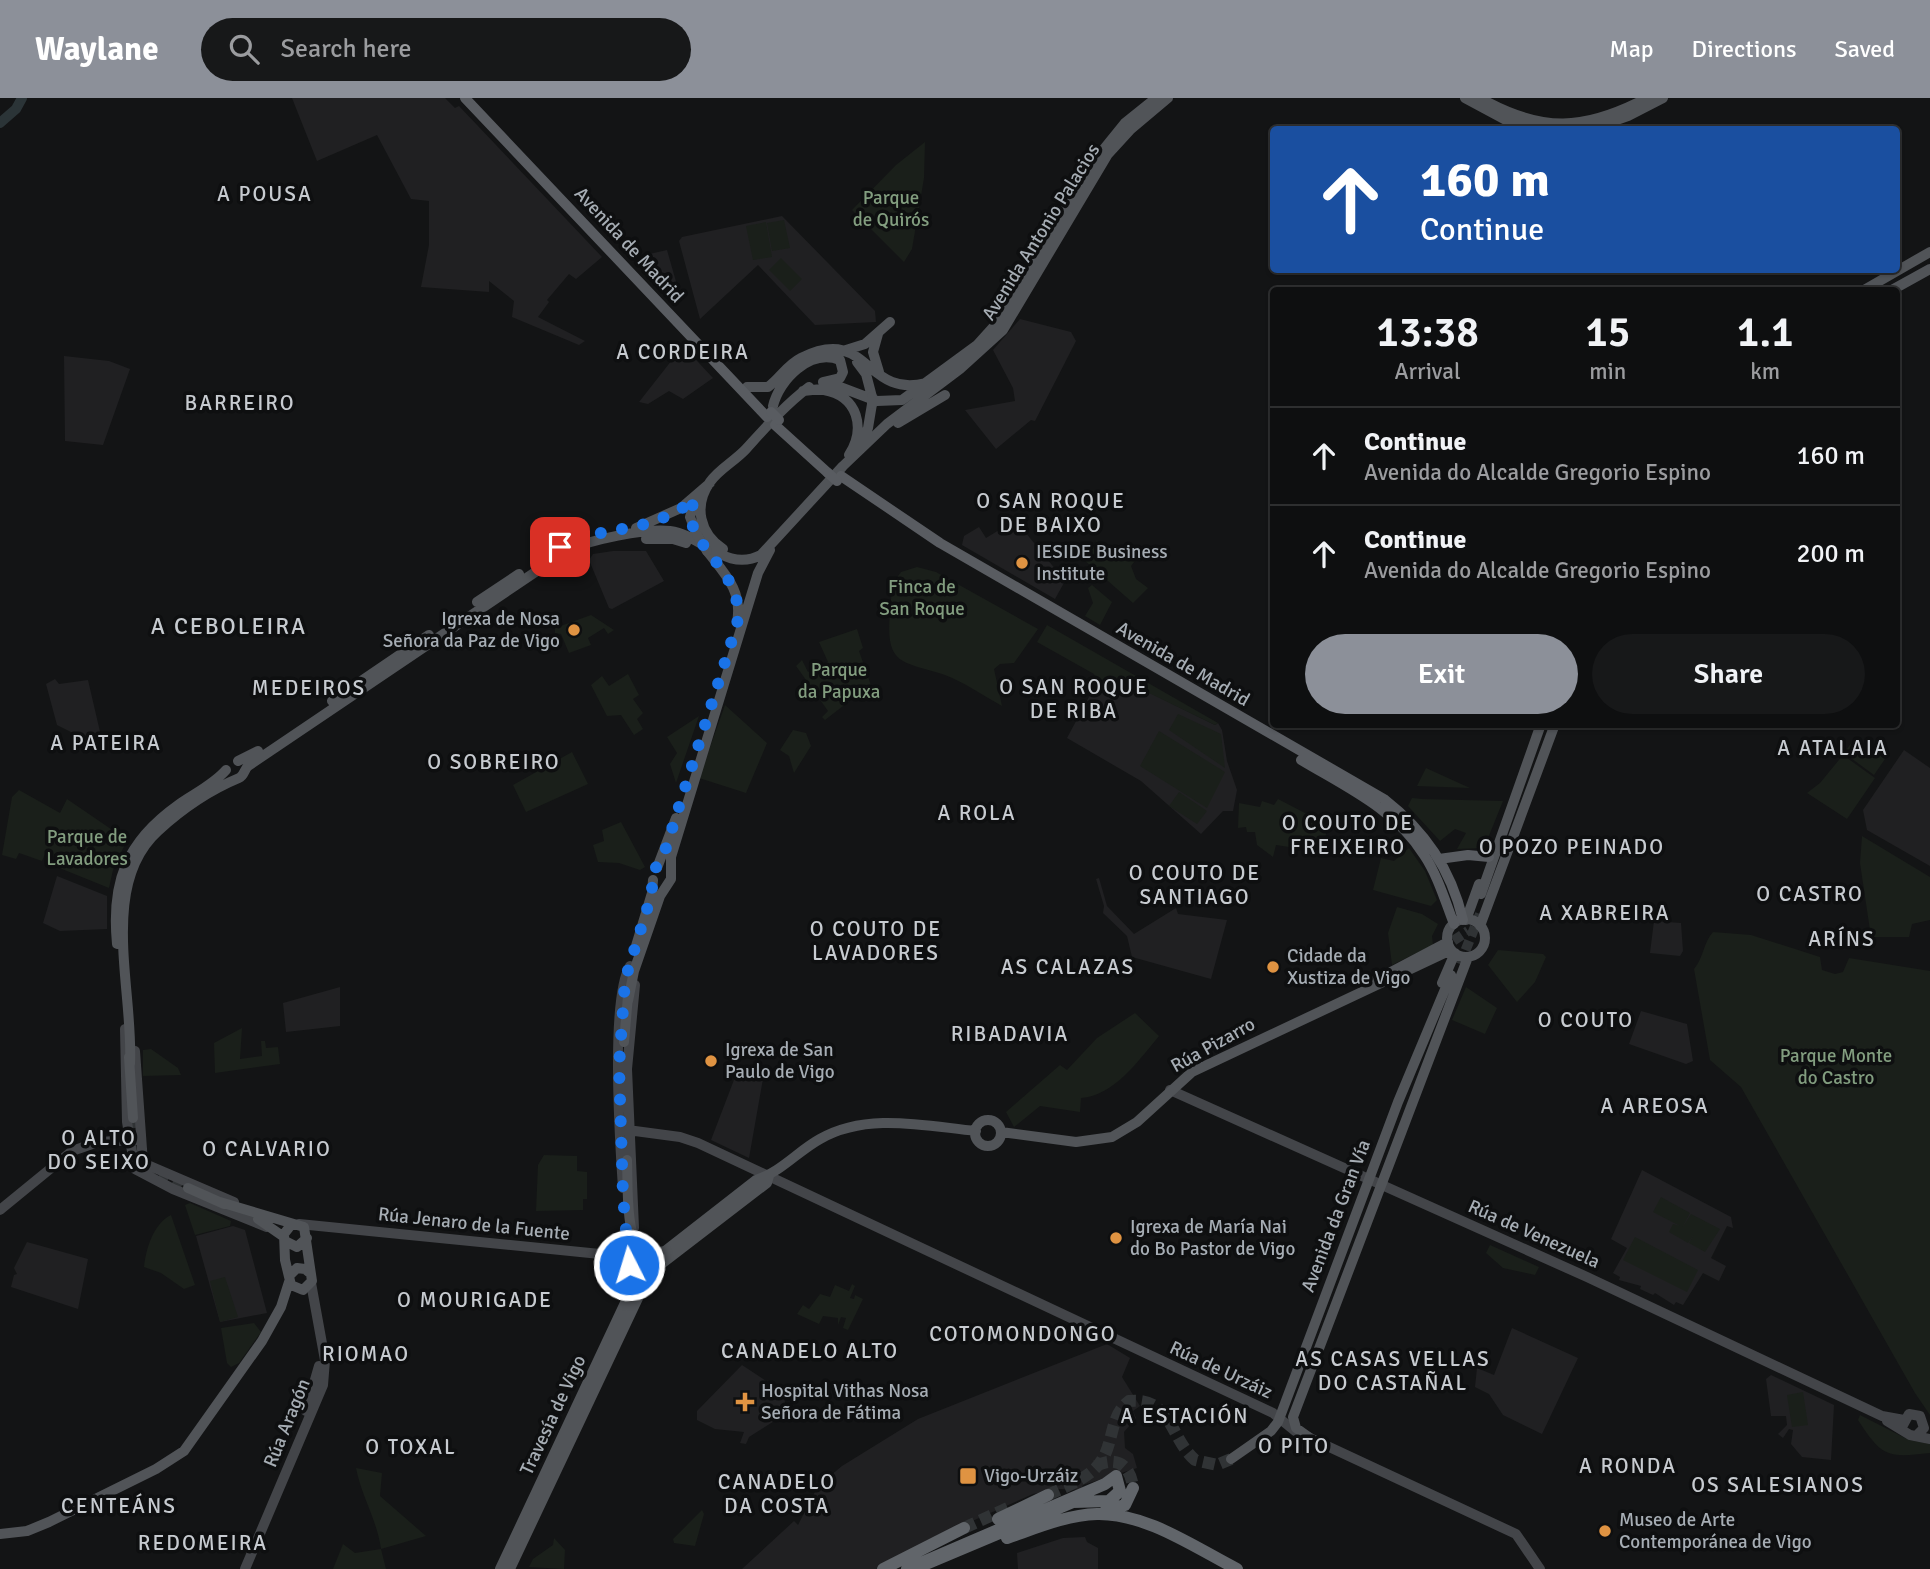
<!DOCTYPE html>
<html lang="en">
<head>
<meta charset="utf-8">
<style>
  :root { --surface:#0e0f10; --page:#171819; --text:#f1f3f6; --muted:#9b9c9f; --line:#2e2f30; --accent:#8c9099 }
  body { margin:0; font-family:Signika,sans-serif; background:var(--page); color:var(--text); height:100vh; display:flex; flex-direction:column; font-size:26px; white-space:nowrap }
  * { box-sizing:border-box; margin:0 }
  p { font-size:23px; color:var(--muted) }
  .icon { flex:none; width:38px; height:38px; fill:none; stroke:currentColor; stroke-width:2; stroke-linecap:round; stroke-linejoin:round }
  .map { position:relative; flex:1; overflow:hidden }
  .side { position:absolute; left:1270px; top:189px; width:630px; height:441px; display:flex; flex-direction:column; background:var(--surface); border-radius:7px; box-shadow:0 2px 5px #0004,0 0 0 2px var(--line) }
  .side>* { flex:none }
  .hud { position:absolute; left:1270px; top:28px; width:630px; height:147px; border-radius:7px; box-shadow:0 2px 5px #0004,0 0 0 2px var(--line); background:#1a4fa0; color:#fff; overflow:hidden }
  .pin { position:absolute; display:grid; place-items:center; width:60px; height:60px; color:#fff; margin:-30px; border-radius:14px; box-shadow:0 4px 10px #0006 }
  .me { position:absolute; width:77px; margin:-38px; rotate:355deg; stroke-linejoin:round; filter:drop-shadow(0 0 5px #0008) }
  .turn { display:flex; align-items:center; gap:24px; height:147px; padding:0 35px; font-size:32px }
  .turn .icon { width:91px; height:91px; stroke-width:2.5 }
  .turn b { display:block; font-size:49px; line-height:60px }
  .eta { display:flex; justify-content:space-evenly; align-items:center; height:119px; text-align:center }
  .eta b { font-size:42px; font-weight:600; line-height:49px }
  .cta { display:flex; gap:14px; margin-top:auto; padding:14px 35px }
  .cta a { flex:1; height:80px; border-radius:42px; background:var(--accent); color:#fff; font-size:28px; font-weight:600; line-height:80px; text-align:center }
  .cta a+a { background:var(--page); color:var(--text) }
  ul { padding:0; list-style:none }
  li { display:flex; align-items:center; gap:21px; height:98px; padding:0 35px; border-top:2px solid var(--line) }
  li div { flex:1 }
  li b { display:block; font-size:26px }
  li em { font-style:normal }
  header { display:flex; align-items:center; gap:42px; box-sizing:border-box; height:98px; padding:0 35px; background:var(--accent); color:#fff }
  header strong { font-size:33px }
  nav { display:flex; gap:38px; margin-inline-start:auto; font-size:24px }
  .search { width:490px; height:63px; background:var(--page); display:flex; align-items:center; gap:18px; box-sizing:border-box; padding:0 24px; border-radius:38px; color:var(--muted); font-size:26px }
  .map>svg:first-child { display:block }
  .built { fill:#202022 }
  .green { fill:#1a1f1a }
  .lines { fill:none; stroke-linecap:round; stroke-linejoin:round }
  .river { stroke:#2b3437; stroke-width:10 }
  .primary-tunnel { stroke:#303335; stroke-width:10; stroke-dasharray:10 5; stroke-linecap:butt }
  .motorway-tunnel { stroke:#303335; stroke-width:12; stroke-dasharray:12 6; stroke-linecap:butt }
  .secondary { stroke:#434549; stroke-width:10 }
  .primary { stroke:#515458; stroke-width:10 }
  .trunk { stroke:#595c61; stroke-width:10 }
  .motorway { stroke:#61656a; stroke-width:12 }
  .primary-bridge { stroke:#515458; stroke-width:10 }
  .trunk-bridge { stroke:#595c61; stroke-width:10 }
  .route { stroke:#1a73e8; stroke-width:12; stroke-dasharray:0 21.6 }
  .poi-dot { fill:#df9342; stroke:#0e0f10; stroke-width:2.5 }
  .labels { text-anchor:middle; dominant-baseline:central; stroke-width:7; stroke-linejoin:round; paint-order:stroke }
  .park-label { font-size:19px; fill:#829d7f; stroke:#0e0f10 }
  .street-label { font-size:19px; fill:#a6adb4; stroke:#0e0f10 }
  .poi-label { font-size:19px; fill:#a6adb4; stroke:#0e0f10; text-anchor:start }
  .neighbourhood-label { font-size:21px; letter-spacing:2px; fill:#c7cbd0; stroke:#0e0f10 }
  .quarter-label { font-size:23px; letter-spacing:2px; fill:#c7cbd0; stroke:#0e0f10 }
</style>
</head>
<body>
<header>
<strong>Waylane</strong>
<div class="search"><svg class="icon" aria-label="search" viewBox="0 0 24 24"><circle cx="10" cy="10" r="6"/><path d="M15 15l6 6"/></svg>Search here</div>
<nav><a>Map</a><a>Directions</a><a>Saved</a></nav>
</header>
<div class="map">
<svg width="1930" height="1471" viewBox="0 0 1930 1471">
  <rect width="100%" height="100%" fill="#131415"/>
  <!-- built -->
  <path class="built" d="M292,0H445L455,10L459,8L602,159L576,181L569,176L547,202L549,204L538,219L585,243L579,247L512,219L514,203L489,183V194L421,189L429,147V103L411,101L377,37L317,63Z
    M782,118L875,213L876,224L815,227L758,167L700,221L679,143L682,139Z
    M667,152L677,187L672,194L641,164L647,161L645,157Z
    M1020,221L1071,234L1076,243L1035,323L1031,322L996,351L965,312L1015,303L1013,290L993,252Z
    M683,248L713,280L683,301L669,293L648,306L639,304Z
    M64,258L109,263L130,271L103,347L65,343Z
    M979,429L986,440L1004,429H1021L1065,483L1055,501L962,447L964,438Z
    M613,453H646L664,483L612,511L609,510L589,462L593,456Z
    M1118,579L1215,627L1218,625L1222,632L1227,663L1237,692L1233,713H1223L1201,736L1141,683L1067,640L1097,584Z
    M55,581L59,586L88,582L101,638L83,640L57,627L46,586Z
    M1904,652L1930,670V768L1867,732L1863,712Z
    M57,778L107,798V831L60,833L43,825Z
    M1099,780L1107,808L1134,836L1176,810L1178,816L1227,822L1211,881L1132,859L1127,838L1103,815L1104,808L1096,781Z
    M1654,823L1681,825L1683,853L1680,858L1650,855Z
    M340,889V928L286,934L283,905Z
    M1641,913L1687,926L1693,963L1686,966L1629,946Z
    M761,973L764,975L749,1060L711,1042L737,974Z
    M1642,1072L1731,1119L1733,1130L1727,1128L1711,1160L1726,1168L1719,1183L1703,1175L1683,1207L1676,1204L1674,1207L1655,1195L1653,1197L1640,1191L1641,1188L1619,1182L1620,1179L1613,1175L1627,1150L1611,1141Z
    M233,1128L245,1132L267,1215L220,1224L196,1138Z
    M27,1144L88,1161L78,1211L11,1189L14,1177L17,1176L14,1170Z
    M1512,1230L1578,1260L1542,1336L1503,1317L1489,1296L1475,1289L1477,1270L1494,1277Z
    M1107,1246L1130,1260L1122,1279L1140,1308L1133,1313L1136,1320L1124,1334L1125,1350L1133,1356L1137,1370L1083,1387L1081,1392L1059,1391L1033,1396L970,1424L883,1471H742L794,1423L798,1427L818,1388L842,1368L918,1321Z
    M742,1267L783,1294L787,1315L749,1339L746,1346L740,1345L744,1334L715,1331L697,1322V1313Z
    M1771,1277L1834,1307L1831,1362L1802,1359L1791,1346L1793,1332L1789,1331L1783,1340L1778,1336L1787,1327L1786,1318H1771L1766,1281Z
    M1085,1439L1087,1444L1098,1450V1471H1018L1017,1455L1063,1440Z"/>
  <!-- green -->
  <path class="green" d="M925,44L924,80L912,151L904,164L852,112L896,67Z
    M784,122L790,150L772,153L767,125Z
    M766,124L772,159L753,162L746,128Z
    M781,160L802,181L790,193L769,172Z
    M1097,442L1101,449L1114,454L1128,446L1135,449L1138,459L1131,468L1136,481L1148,490L1133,505L1083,461Z
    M917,469L936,474L1038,531L1014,565L1000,566L994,571L1002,608C984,598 964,584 945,577C903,563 885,569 890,515C891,500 891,486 901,474Z
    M1092,487L1112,504L1100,527L1085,518L1093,505L1088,490Z
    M591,517L614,532L608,536L604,530L588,540L591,547L569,555L561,536L555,535V530Z
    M1047,527L1218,625L1215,627L1118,580L1097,584L1094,576L1037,544Z
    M857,531L863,550L859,553L873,593L856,598L825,622L822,619L828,613L796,568L802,562L808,574L828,564L819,544Z
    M628,576L639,597L633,601L643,615L637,621L643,631L634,637L621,617L607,618L591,587L602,578L609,588Z
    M725,607L767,645L746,695L699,680Z
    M1178,616L1221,636L1225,670L1169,632Z
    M699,618L676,685L670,666L677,655L667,639Z
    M793,632L806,635L811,648L794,675L789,658L780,652Z
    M1159,633L1225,674L1207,710L1140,668Z
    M1855,640L1885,661L1874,677L1844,655Z
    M572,654L588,686L526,714L513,687Z
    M1843,657L1875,680L1847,721L1807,695L1820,685Z
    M1426,670L1470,690L1417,688Z
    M19,692L60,715L67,701L127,742L113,772L109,790L57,769L58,760L45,756L42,763L19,755L16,761L2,757L12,699Z
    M1179,694L1207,713L1197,726L1169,708Z
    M1412,700L1422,701L1503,703L1484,750L1457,751L1466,735L1455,731L1440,743L1408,708Z
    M1278,701L1328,727L1322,754L1276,747L1273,759L1257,747L1255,734H1247L1246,729L1238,730L1239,705L1260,709L1262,703L1274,707Z
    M621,724L645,769L640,772L619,765L598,764L593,747L604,743L602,732Z
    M1862,738L1930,779V822L1912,826L1909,839H1871L1860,765Z
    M1409,750L1425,773L1437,802L1431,808L1373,792L1381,760L1394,763Z
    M1397,809L1422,816L1438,826L1432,838L1433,847L1392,867L1388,835Z
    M1713,834L1751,837L1820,859L1822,872L1835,876L1843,874L1849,860L1930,873V1317L1915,1295L1741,989L1710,962L1694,871C1704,859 1703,845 1713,834Z
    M1498,852L1543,856L1546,859L1535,884L1517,904L1488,867Z
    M1466,889L1497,910L1485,936L1452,922Z
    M1135,915L1159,938C1139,962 1114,998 1081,1000L1080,1014L1040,1008L1014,1029L1006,1014L1060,967L1067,972L1097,940Z
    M242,930L240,961L262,958L261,943H265L266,950L278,949L280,966L215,975L214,945Z
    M151,951L178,970L181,977L143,978V952Z
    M544,1057L577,1058V1073L587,1074V1101H583V1112L536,1113L538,1067Z
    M1661,1099L1690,1115L1682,1130L1691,1116L1720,1131L1705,1154L1689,1145L1694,1136L1688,1145L1669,1134L1673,1126L1680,1128L1653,1114Z
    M190,1105L231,1123L230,1128L195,1137L185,1107Z
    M171,1117L195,1187L184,1191L161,1175L144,1169C146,1151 153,1126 171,1117Z
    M1635,1139L1698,1172L1687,1194L1623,1162Z
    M1490,1147L1539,1169L1535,1177L1503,1170L1486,1155Z
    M225,1179L238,1219L220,1224L210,1183Z
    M852,1186L855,1188L850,1200L854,1201L855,1197L863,1201L848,1232L843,1230L846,1220L841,1219L838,1227V1220L823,1218L819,1226L797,1216L803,1207L809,1211L820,1196L830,1199L835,1187L849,1193Z
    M254,1225L261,1234L239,1265L231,1269L227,1265L221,1230Z
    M1803,1294L1808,1327L1792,1329L1787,1297Z
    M1860,1317L1909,1342L1930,1346V1355C1887,1360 1882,1359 1858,1322Z
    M356,1370L382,1375L380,1398L426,1438L381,1451L386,1471H333L343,1446L355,1455L381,1451C377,1422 361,1397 356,1370Z
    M702,1412L704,1416L695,1448L674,1445L673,1441Z
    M554,1440L565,1452L564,1471L529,1469L533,1461L553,1447Z"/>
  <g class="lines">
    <!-- river -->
    <path class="river" d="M0,25L16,11L22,0"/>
    <!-- primary-tunnel -->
    <path class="primary-tunnel" d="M1441,851L1468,833
      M1460,866L1480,816
      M133,1020L135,1049
      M145,1072L188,1090"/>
    <!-- motorway-tunnel -->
    <path class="motorway-tunnel" d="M1096,1368C1117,1357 1131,1368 1133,1390
      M1048,1397C1066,1388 1091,1380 1102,1362C1114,1343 1110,1317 1129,1303C1172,1299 1169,1339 1195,1362L1217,1367L1231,1361
      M964,1430L1010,1409"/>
    <!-- secondary -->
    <path class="secondary" d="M125,931L127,1024L135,1071L173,1091L267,1129
      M135,953L143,1065L234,1104
      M1170,992L1587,1179L1882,1318L1904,1322
      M620,1031L680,1039L698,1045L1273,1315L1295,1333L1516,1436L1540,1471
      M623,1090C620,1046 610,901 630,868
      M0,1112L72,1053L98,1044L136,1042
      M299,1126L600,1156H636
      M634,1130L627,971L635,887
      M610,1159L626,1176
      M306,1313L319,1268
      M1887,1323L1910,1337L1930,1341
      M1903,1327L1909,1316L1920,1318L1924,1330L1917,1337
      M245,1471L323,1287L325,1262L311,1185"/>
    <!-- primary -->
    <path class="primary" d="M1465,0L1506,22L1537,32
      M1480,0C1542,35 1584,33 1647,0
      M1588,32L1628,18L1663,0
      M1864,192L1930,154
      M1892,192L1930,171
      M878,236L873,254L879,274
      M846,252L865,246L890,224
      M857,264L866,276L872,299
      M747,289H768C780,280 787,267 801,260C869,226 864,301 926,285
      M824,292C858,298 866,330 849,357
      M803,293L840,289L877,303L902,302L977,247L1005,216L1091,67L1125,25L1156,0
      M773,308C779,282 810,250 840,262L843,274L840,280L823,284
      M898,325L945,297
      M861,346L868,330L872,306
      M695,401L690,419L697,437
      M636,430L681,410L710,385
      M646,441H673L686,445
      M723,451C700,436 693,408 710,384C719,371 735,363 746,351C766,329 785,307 809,289
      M707,453C725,476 743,493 737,524
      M477,504L519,476
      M332,603L429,537
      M238,663L258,653
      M657,770L676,720
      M1481,796L1541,626
      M1447 840a19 19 0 1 1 38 0a19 19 0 1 1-38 0Z
      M1466,822L1479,786
      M1480,828L1555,626
      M117,846C111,784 126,744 178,707C193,696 213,687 226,672
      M636,848L652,795L653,782
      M1376,882L1448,844
      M1442,885L1455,855
      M628,903L634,873L660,798L671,781V759L758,475L770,452
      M624,944L628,898
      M129,959L133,1020
      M130,966C134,894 98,787 158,733C181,712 210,692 239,680C244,678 244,672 248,668L568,452C590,442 645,430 670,433C702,437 726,475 761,457L843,368L887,326L960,271L1003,232L1108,56L1130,32L1168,0
      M975 1035a13 13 0 1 1 26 0a13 13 0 1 1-26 0Z
      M1001,1034L1076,1044L1112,1039L1137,1024L1192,974L1451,852
      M627,1062C628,1083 625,1140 642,1153
      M188,1090L224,1106
      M220,1104L304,1129L312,1183L303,1192L291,1187L285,1162L284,1136L291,1127
      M258,1121L284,1139
      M285,1143L297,1149L307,1140
      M626,1143L630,1170L638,1180
      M650,1156L665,1153L756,1082C781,1074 798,1053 820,1041C867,1014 925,1028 976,1033
      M630,1164L639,1155L652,1159
      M655,1171L767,1085L769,1078
      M289,1178L297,1170L305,1171L311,1176
      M1310,1340L1296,1330L1293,1319L1468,859
      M1231,1361L1271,1333L1278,1324L1398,1004L1451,877
      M0,1436L27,1433L49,1424L156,1371L184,1353L262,1243L281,1209L289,1184
      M500,1471L632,1190L633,1176
      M510,1471L648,1179"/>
    <!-- trunk -->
    <path class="trunk" d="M465,0L767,319
      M775,327L828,375
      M841,378L940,445L1384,701C1425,733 1451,771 1463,822
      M1301,662C1346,689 1395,711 1424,757C1438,778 1445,803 1454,826
      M1439,761L1468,757L1489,759"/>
    <!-- motorway -->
    <path class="motorway" d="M1106,1412L1125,1407L1133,1390
      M998,1421L1048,1397
      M1007,1440C1036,1430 1066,1417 1097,1416C1146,1415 1194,1449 1237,1471
      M883,1471L964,1430
      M907,1471L1105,1386L1116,1378L1120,1393L1109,1403L1073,1404L914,1471"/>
    <!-- primary-bridge -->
    <path class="primary-bridge" d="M872,306V299
      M697,437L707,453"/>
    <!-- trunk-bridge -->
    <path class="trunk-bridge" d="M771,314L779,322
      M828,375L837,383"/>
  </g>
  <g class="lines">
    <!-- route -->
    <path class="route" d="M560,449C606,425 646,439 695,401C673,444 747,468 737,526L664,756L652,776V795L625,882L619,968L623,1098L629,1167"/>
  </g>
  <!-- markers -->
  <g class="poi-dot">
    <circle cx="1022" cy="465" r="7"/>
    <circle cx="574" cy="532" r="7"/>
    <circle cx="1273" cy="869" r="7"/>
    <circle cx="711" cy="963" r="7"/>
    <circle cx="1116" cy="1140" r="7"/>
    <path d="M741.5 1293.5h7v7h7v7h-7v7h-7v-7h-7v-7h7z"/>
    <rect x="959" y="1369" width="18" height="18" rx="3.5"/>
    <circle cx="1605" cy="1433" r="7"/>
  </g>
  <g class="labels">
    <!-- park labels -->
    <g class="park-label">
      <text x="891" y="100">Parque<tspan x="891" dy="22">de Quirós</tspan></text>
      <text x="922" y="489">Finca de<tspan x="922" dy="22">San Roque</tspan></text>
      <text x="839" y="572">Parque<tspan x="839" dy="22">da Papuxa</tspan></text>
      <text x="87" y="739">Parque de<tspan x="87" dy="22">Lavadores</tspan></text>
      <text x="1836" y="958">Parque Monte<tspan x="1836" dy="22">do Castro</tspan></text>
    </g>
    <!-- street labels -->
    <g class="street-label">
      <text transform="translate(1041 134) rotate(-58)">Avenida Antonio Palacios</text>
      <text transform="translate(629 147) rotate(47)">Avenida de Madrid</text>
      <text transform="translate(1183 566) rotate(30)">Avenida de Madrid</text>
      <text transform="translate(1213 947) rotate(-29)">Rúa Pizarro</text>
      <text transform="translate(1336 1118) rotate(-69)">Avenida da Gran Vía</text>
      <text transform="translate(474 1126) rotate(6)">Rúa Jenaro de la Fuente</text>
      <text transform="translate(1534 1136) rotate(24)">Rúa de Venezuela</text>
      <text transform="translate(1221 1272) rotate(25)">Rúa de Urzáiz</text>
      <text transform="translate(553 1317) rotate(-65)">Travesía de Vigo</text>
      <text transform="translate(287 1325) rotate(-68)">Rúa Aragón</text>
    </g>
    <!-- poi labels -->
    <g class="poi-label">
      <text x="1036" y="454">IESIDE Business<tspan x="1036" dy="22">Institute</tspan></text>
      <text x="560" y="521" text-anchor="end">Igrexa de Nosa<tspan x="560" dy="22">Señora da Paz de Vigo</tspan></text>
      <text x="1287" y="858">Cidade da<tspan x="1287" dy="22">Xustiza de Vigo</tspan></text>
      <text x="725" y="952">Igrexa de San<tspan x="725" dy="22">Paulo de Vigo</tspan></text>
      <text x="1130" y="1129">Igrexa de María Nai<tspan x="1130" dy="22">do Bo Pastor de Vigo</tspan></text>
      <text x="761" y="1293">Hospital Vithas Nosa<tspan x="761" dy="22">Señora de Fátima</tspan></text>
      <text x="984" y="1378">Vigo-Urzáiz</text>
      <text x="1619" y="1422">Museo de Arte<tspan x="1619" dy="22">Contemporánea de Vigo</tspan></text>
    </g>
    <!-- neighbourhood labels -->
    <g class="neighbourhood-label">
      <text x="265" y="96">A POUSA</text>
      <text x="683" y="254">A CORDEIRA</text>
      <text x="240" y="305">BARREIRO</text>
      <text x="1051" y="403">O SAN ROQUE<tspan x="1051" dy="24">DE BAIXO</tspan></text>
      <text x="1074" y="589">O SAN ROQUE<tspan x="1074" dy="24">DE RIBA</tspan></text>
      <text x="309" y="590">MEDEIROS</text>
      <text x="106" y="645">A PATEIRA</text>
      <text x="1833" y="650">A ATALAIA</text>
      <text x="494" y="664">O SOBREIRO</text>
      <text x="977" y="715">A ROLA</text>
      <text x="1348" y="725">O COUTO DE<tspan x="1348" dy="24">FREIXEIRO</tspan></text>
      <text x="1572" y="749">O POZO PEINADO</text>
      <text x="1195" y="775">O COUTO DE<tspan x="1195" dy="24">SANTIAGO</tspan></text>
      <text x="1810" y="796">O CASTRO</text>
      <text x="1605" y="815">A XABREIRA</text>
      <text x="876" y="831">O COUTO DE<tspan x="876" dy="24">LAVADORES</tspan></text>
      <text x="1842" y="841">ARÍNS</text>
      <text x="1068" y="869">AS CALAZAS</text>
      <text x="1586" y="922">O COUTO</text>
      <text x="1010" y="936">RIBADAVIA</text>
      <text x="1655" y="1008">A AREOSA</text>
      <text x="99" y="1040">O ALTO<tspan x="99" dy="24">DO SEIXO</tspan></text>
      <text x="267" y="1051">O CALVARIO</text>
      <text x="475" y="1202">O MOURIGADE</text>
      <text x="1023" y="1236">COTOMONDONGO</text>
      <text x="810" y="1253">CANADELO ALTO</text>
      <text x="366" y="1256">RIOMAO</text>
      <text x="1393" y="1261">AS CASAS VELLAS<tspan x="1393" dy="24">DO CASTAÑAL</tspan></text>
      <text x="1185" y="1318">A ESTACIÓN</text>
      <text x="1294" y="1348">O PITO</text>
      <text x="411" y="1349">O TOXAL</text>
      <text x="1628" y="1368">A RONDA</text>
      <text x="777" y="1384">CANADELO<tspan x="777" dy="24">DA COSTA</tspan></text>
      <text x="1778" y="1387">OS SALESIANOS</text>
      <text x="119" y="1408">CENTEÁNS</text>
      <text x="203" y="1445">REDOMEIRA</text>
    </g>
    <!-- quarter labels -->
    <g class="quarter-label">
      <text x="229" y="528">A CEBOLEIRA</text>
    </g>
  </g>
</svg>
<div class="pin" style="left:560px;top:449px;background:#d93025"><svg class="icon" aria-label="arrive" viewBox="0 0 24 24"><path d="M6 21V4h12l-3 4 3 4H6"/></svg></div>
<svg class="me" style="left:629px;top:1167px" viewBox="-20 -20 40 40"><circle r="17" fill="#1a73e8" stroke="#fff" stroke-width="3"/><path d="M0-11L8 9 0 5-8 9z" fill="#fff"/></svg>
<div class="hud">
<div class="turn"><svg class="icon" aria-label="ahead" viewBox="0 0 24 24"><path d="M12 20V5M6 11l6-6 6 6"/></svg><div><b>160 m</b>Continue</div></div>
</div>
<section class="side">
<div class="eta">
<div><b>13:38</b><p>Arrival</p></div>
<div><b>15</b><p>min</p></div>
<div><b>1.1</b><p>km</p></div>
</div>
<ul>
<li><svg class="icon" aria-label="ahead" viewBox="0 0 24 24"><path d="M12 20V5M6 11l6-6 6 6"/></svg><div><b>Continue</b><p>Avenida do Alcalde Gregorio Espino</p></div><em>160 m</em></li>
<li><svg class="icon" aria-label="ahead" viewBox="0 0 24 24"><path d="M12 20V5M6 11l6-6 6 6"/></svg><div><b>Continue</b><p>Avenida do Alcalde Gregorio Espino</p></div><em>200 m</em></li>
</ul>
<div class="cta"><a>Exit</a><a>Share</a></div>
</section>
</div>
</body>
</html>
